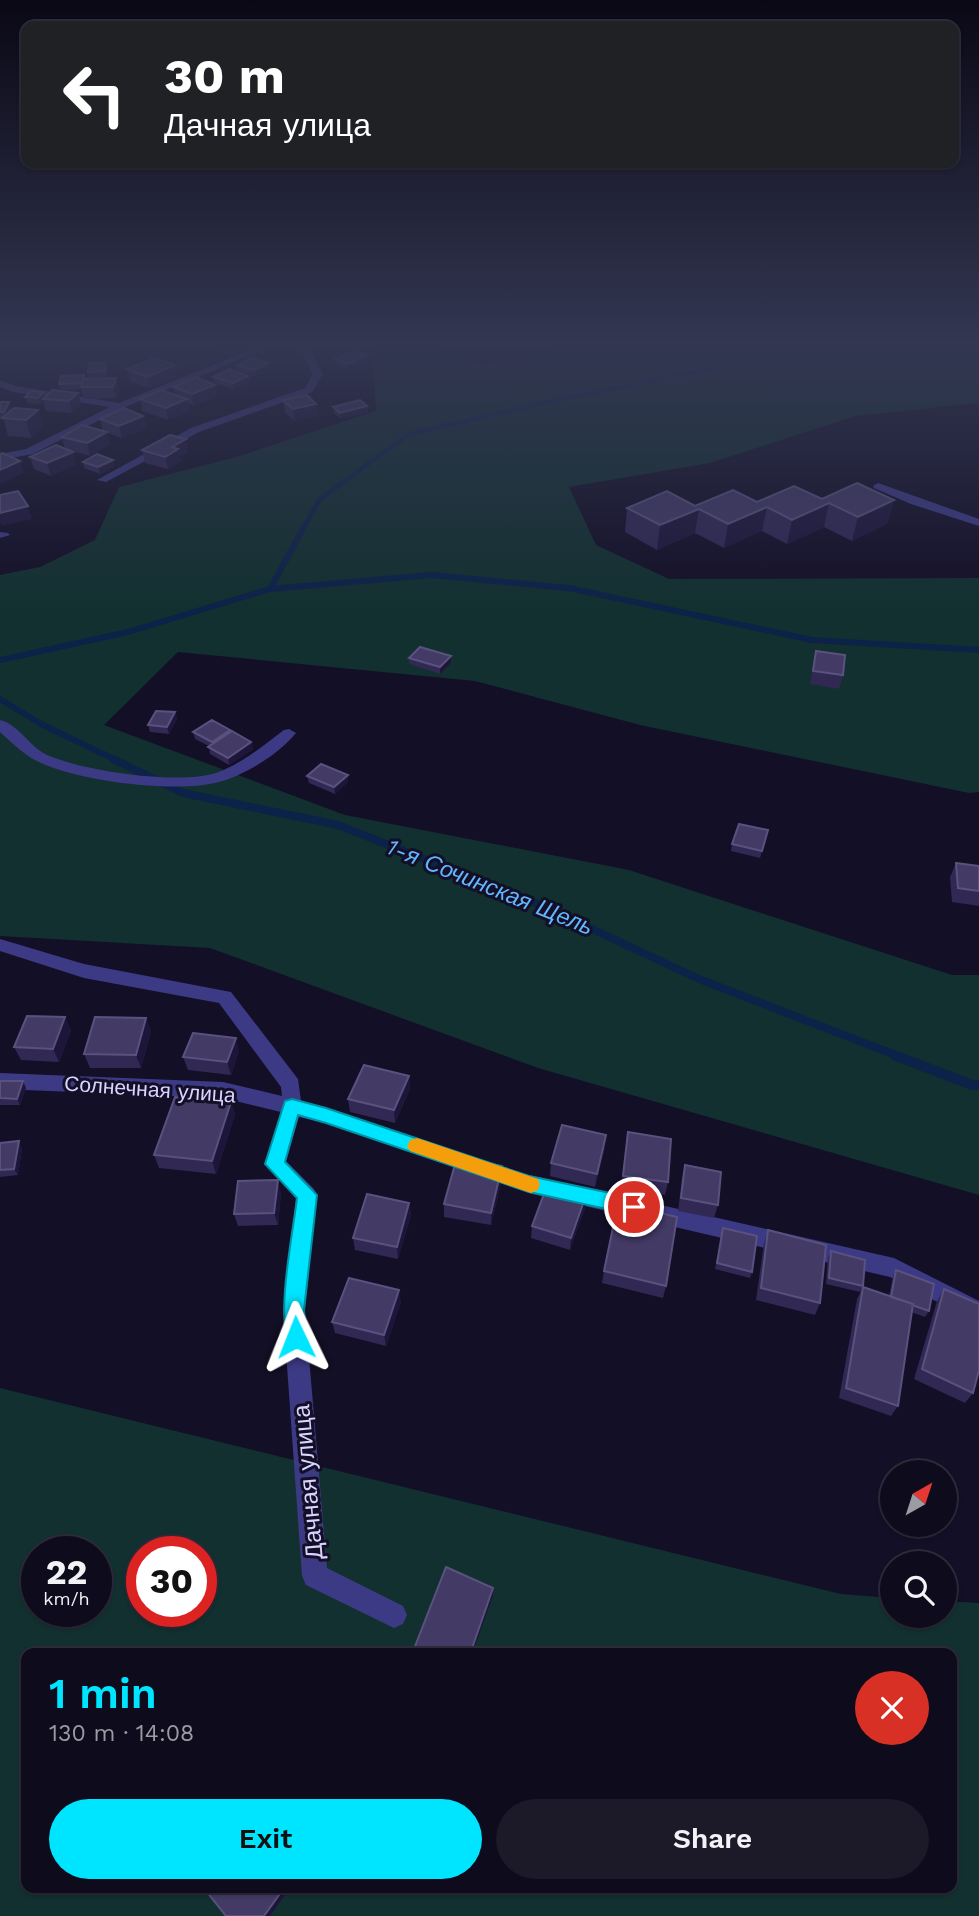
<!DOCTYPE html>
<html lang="en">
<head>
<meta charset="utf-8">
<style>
  :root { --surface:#0e0b1c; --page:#1c1929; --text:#f1f3f6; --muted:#9b9ba3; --line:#2e2b3b; --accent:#00e5ff }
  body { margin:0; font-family:"Work Sans",sans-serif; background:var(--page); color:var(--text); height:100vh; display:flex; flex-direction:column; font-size:26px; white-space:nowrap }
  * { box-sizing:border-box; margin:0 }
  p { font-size:23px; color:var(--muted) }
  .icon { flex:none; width:38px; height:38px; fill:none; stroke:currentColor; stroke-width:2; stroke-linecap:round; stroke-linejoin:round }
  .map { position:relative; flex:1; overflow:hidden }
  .sheet { position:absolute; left:21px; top:1648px; width:936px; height:245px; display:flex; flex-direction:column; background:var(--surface); border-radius:14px; box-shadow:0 2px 5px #0004,0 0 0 2px var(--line) }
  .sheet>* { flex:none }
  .hud { position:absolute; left:21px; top:21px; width:938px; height:147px; border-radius:14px; box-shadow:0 2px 5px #0004,0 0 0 2px var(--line); background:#202124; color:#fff; overflow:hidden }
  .needle { width:46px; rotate:39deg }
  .tools { position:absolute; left:880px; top:1460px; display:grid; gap:14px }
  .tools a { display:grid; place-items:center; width:77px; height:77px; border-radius:50%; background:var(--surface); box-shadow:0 2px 5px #0004,0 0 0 2px var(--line); font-size:35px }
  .speed { position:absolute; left:21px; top:1536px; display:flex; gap:14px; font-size:35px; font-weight:700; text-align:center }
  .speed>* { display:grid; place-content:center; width:91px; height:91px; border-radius:50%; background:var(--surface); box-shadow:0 2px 5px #0004,0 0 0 2px var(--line); line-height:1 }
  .speed small { font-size:18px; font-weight:400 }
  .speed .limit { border:10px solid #d22; background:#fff; color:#111 }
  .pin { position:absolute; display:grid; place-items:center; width:60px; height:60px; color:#fff; margin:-30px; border:4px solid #fff; border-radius:50%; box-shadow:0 2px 7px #0007 }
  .me { position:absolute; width:77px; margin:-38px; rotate:358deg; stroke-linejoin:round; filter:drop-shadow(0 0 5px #0008) }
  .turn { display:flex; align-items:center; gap:24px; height:147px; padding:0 28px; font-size:32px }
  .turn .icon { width:91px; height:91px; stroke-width:2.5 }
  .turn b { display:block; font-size:49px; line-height:60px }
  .round { display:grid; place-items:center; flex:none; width:74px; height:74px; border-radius:37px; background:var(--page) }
  .headline { display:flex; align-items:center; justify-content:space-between; height:119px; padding:0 28px }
  h1 { font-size:42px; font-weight:600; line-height:52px; color:var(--accent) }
  .action { display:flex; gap:14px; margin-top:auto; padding:14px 28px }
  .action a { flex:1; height:80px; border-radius:42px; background:var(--accent); color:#111; font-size:28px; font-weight:600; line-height:80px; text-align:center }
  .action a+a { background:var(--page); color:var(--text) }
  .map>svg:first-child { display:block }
  .green { fill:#12302f; fill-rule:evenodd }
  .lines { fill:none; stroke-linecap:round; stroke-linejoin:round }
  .stream-far3 { stroke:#0c2248; stroke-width:4.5 }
  .stream-far2 { stroke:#0c2248; stroke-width:6 }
  .stream-far1 { stroke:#0c2248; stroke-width:8 }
  .stream { stroke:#0c2248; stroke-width:10 }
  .minor { fill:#3d3a85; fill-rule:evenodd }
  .wall { fill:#312854 }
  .shaded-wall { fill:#1d163a }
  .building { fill:#433a66; stroke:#5a527e; stroke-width:2 }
  .route { fill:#00e5ff; stroke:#0095a6; stroke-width:2 }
  .slow { fill:#f59e0b }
  .labels { text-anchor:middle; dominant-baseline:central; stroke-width:6; stroke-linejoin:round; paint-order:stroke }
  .street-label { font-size:21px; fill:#d9d4ff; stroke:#130f26 }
  .water-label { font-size:23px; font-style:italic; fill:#62b6ff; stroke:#130f26 }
  .near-street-label { font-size:24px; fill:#d9d4ff; stroke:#130f26 }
</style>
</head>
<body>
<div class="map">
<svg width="979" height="1916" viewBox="0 0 979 1916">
  <rect width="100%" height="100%" fill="#130f26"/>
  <!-- green -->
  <path class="green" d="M372,347H437L482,365L564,347H979V403L855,416L710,463L569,487L596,545L669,579L979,578V792L969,793L640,725L475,681L178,652L104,725L345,815L629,870L952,975H979V1195L538,1068L210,948L0,936V575L40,567L95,540L119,487L233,458L376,411Z
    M0,1388L841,1594L892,1598V1615H945V1601L979,1603V1916H0ZM37,1552H96V1612H37ZM142,1552H201V1612H142ZM26,1654H952V1888H26Z"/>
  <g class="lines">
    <!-- stream-far3 -->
    <path class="stream-far3" d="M303,529L320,499L409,434L561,399L749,361"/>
    <!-- stream-far2 -->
    <path class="stream-far2" d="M270,589L431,575L569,588L812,640L979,650
      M0,660L128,632L270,589L304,527
      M0,699L41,724L116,760"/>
    <!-- stream-far1 -->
    <path class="stream-far1" d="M113,759L183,793L338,825L545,907L699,979L898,1056"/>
    <!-- stream -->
    <path class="stream" d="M894,1055L972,1085H979"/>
    <!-- minor -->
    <path class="minor" d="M258,347H270L123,408L33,454L0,460V454L26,449L110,407L13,392L0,387V380L15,386L119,403Z
      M299,347H308L323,374L312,392L199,432L106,482L97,480L191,428L305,388L313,374Z
      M878,483L979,519V526L911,504L874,488L873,486Z
      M0,532L8,533L10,535L0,538Z
      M0,720C18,724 30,747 47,755C83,771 178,785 216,773C241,764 263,746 284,730L289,729L296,733C279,754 245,775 219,782C176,794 72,781 33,759C21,752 10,741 0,732Z
      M0,939L84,964L231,992L298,1079L301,1101L529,1175L894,1258L979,1301V1324L890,1277L529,1193L326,1123L299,1117L286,1161L314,1189L317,1195L305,1310L327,1568L403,1606L407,1615L403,1624L394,1628L306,1585L302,1576L283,1310L296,1198L265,1164L281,1112L223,1098L0,1089V1073L223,1082L282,1096L281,1087L219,1003L84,978L0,951Z"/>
  </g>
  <!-- wall -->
  <path class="wall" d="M211,347H248L229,354Z
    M335,359L368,361L348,370L335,365Z
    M269,363L270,369L255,376L238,371L237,365Z
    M107,368L106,377L89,378L88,372Z
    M127,369L177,377L149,388L130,381Z
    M84,375L86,379L116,378L119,390L116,398L84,399L81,389L60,390L59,384Z
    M248,376L249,382L234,389L214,383L213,377Z
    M173,387L217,396L194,406L188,403L189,411L168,420L142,411L140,399L175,395Z
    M78,393L81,404L72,413L46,411L43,400L40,404L27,403L25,397H45Z
    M283,400L316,404L318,416L294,421L285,412Z
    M0,402H9L11,408L8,414L14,408L43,427L31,438L8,436L3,418H0Z
    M367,406L368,412L341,419L334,413L333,407Z
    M143,416L146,428L122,438L103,431L100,419Z
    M107,432L110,444L90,456L65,449L62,437Z
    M142,450L188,452L180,456L181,461L168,469L145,463Z
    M30,457L76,464L51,476L34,469Z
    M113,460L115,466L100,474L84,468L83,462Z
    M822,499L894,500L887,524L852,541L824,527L787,544L762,531L724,548L695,533L657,550L625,532L627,508L695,506Z
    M816,651L843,675L839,689L810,684Z
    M451,656V663L440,674L409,664V658Z
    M175,712L177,719L169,734L150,732L148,725Z
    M193,732H230L251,742L253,749L229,765L210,754L209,746L195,739Z
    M348,775V782L335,794L309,783L307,776Z
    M768,830L760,858L731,851L732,844Z
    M956,863L979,866V906L952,902L950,877Z
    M65,1017L71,1031L59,1062L21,1060L14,1047Z
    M146,1018L151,1032L141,1068H90L84,1054Z
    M239,1051L231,1075L188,1070L183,1057Z
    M409,1076L410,1089L395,1123L350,1112L348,1099Z
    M0,1081L26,1088L20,1105H0Z
    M231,1102L235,1115L216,1174L159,1168L154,1155Z
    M628,1132L668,1182L665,1195L621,1188Z
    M0,1143L22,1148L18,1175L0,1177Z
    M605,1148L595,1187L550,1176L551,1163Z
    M685,1165L718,1205L714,1218L678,1211L682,1178Z
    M502,1166V1179L491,1225L444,1217V1204Z
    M281,1193L278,1225L238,1226L234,1214Z
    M586,1195L585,1208L570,1250L531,1238L532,1226Z
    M409,1203L411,1215L398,1259L355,1250L353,1238Z
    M723,1228L752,1272L750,1278L715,1269Z
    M768,1230L820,1303L815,1315L756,1300L764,1243Z
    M831,1251L863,1286L860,1292L826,1284L828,1257Z
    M896,1270L929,1311L925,1317L911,1312L898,1406L891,1416L839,1398L857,1299L863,1287L889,1296L893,1276Z
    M604,1271L666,1286L663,1298L602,1283Z
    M944,1289L973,1393L965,1403L914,1379L937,1301Z
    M401,1302L386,1346L335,1333L332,1322Z"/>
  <!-- shaded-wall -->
  <path class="shaded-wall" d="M228,347H248L229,354Z
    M368,355V361L348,370L347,364Z
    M269,363L270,369L255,376L254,370Z
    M175,365L177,377L149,388L147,377Z
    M248,376L249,382L234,389L233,383Z
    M116,378L119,390L116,398L113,387Z
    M215,385L217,396L194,406L192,394Z
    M44,392L45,398L43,399V400L40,404L38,398Z
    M78,393L81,404L72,413L69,401Z
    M187,399L189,411L168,420L166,408Z
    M9,402L11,408L5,418L4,412Z
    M316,404L318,416L294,421L293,409Z
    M367,406L368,412L341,419L340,413Z
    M38,410L43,427L31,438L26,420Z
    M143,416L146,428L122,438L119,426Z
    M107,432L110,444L90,456L87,443Z
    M186,439L188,452L180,456L181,461L168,469L165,457L172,447Z
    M73,452L76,464L51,476L47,463Z
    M113,460L115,466L100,474L98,467Z
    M20,461L24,473L0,484V470Z
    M894,500L887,524L852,541L858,517Z
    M829,503L824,527L787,544L792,520Z
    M28,506L32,519L2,526L0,522V513Z
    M767,507L762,531L724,548L728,524Z
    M699,509L695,533L657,550L660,525Z
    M451,656V663L440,674V667Z
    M175,712L177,719L169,734L167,727Z
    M230,730L231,737L213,749L212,742Z
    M251,742L253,749L229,765L228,758Z
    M348,775V782L335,794L334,787Z
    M65,1017L71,1031L59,1062L53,1049Z
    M146,1018L151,1032L141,1068L136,1055Z
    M236,1038L239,1051L231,1075L227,1062Z
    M409,1076L410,1089L395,1123L394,1110Z
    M23,1081L26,1088L20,1105L17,1099Z
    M231,1102L235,1115L216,1174L212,1161Z
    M606,1135L605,1148L595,1187L597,1174Z
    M19,1141L22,1148L18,1175L14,1169Z
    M502,1166V1179L491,1225V1213Z
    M278,1180L281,1193L278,1225L274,1213Z
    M586,1195L585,1208L570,1250L571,1238Z
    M409,1203L411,1215L398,1259L397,1247Z
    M399,1290L401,1302L386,1346L384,1335Z
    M493,1588V1596L472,1654H470Z
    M284,1888H290L270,1916H264Z"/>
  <!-- building -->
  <path class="building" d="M355,351L368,355L347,364L335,359Z
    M155,358L175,365L147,377L127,369Z
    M252,358L269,363L254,370L237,365Z
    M106,362L105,371L88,372L89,363Z
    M229,369L248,376L233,383L213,377Z
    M84,375L82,383L59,384L61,376Z
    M196,377L215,385L192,394L173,387Z
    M116,378L113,387H81L84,379Z
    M52,390L78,393L69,401L43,399Z
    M161,390L187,399L166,408L140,399Z
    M31,391L44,392L38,398L25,397Z
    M307,395L316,404L293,409L283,400Z
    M360,400L367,406L340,413L333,407Z
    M0,402H9L4,412H0Z
    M14,408L38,410L26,420L2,418Z
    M124,408L143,416L119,426L100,419Z
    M82,425L107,432L87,443L62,437Z
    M170,435L186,439L172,447L178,449L165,457L142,450Z
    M56,445L73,452L47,463L30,457Z
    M2,453L20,461L0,470V454Z
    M97,454L113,460L98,467L83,462Z
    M857,483L894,500L858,517L829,503L792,520L767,507L728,524L699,509L660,525L627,508L667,491L695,506L733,490L757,502L794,486L822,499Z
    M18,491L28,506L0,513V495Z
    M420,647L451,656L440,667L409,658Z
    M816,651L845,655L843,675L813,671Z
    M156,711L175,712L167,727L148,725Z
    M212,720L230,730L212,742L193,732Z
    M232,731L251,742L228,758L208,747Z
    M321,764L348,775L334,787L307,776Z
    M739,824L768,830L762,851L732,844Z
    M956,863L979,866V891L958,888Z
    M27,1016L65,1017L53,1049L14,1047Z
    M95,1017L146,1018L136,1055L84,1054Z
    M193,1033L236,1038L227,1062L183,1057Z
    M364,1065L409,1076L394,1110L348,1099Z
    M0,1081H23L17,1099L0,1098Z
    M175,1097L231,1102L212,1161L154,1155Z
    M562,1125L606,1135L597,1174L551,1163Z
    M628,1132L671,1139L668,1182L623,1176Z
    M19,1141L14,1169L0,1170V1143Z
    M457,1157L502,1166L491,1213L444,1204Z
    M685,1165L721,1172L718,1205L681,1198Z
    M278,1180L274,1213L234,1214L238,1181Z
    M548,1183L586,1195L571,1238L532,1226Z
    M367,1194L409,1203L397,1247L353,1238Z
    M618,1203L677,1217L666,1286L604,1271Z
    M723,1228L757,1236L752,1272L717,1263Z
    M768,1230L826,1245L820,1303L761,1288Z
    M831,1251L865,1260L863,1286L829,1278Z
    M896,1270L934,1284L929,1311L912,1305L913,1304L891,1297Z
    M349,1278L399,1290L384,1335L332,1322Z
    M863,1287L913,1304L898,1406L846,1388Z
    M944,1289L979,1304V1370L973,1393L922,1369Z
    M446,1567L493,1588L470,1654H412Z
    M210,1888H284L264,1916H226L207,1892Z"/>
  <!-- sky -->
  <linearGradient id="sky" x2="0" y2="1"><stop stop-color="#0a0815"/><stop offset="0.56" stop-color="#333752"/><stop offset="1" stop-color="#333752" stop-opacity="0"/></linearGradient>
  <rect width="979" height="615" fill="url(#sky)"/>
  <!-- route -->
  <path class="route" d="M292,1099L326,1108L529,1176L634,1198L641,1201L643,1207L641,1213L634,1215L529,1192L326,1123L298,1115L285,1162L317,1195L304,1310L306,1337L303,1344L296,1347L289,1344C276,1313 293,1233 297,1198L265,1164L283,1107L285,1101Z"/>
  <!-- slow -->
  <path class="slow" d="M417,1138L538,1179L540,1184L538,1190L531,1193L410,1151L407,1146L410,1140Z"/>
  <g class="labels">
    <!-- street labels -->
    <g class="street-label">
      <text transform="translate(150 1089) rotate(4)">Солнечная улица</text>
    </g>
    <!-- water labels -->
    <g class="water-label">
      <text transform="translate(490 887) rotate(22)">1-я Сочинская Щель</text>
    </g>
    <!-- near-street labels -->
    <g class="near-street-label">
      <text transform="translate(308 1482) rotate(-95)">Дачная улица</text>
    </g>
  </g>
</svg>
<div class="tools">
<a><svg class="needle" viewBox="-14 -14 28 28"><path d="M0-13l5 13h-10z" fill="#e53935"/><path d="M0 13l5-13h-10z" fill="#9b9ba3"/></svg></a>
<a><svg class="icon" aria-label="search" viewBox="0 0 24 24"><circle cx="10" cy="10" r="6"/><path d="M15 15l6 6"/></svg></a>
</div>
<div class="speed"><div>22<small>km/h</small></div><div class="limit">30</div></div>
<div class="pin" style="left:634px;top:1207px;background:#d93025"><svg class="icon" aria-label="arrive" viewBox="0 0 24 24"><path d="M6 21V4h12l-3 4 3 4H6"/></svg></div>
<svg class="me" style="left:296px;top:1337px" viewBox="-20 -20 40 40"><path d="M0-17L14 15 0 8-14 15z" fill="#00e5ff" stroke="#fff" stroke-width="4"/></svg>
<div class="hud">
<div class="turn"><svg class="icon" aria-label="left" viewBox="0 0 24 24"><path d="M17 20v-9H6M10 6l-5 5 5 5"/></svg><div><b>30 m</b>Дачная улица</div></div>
</div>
<section class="sheet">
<div class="headline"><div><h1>1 min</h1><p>130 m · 14:08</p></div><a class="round" style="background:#d93025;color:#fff"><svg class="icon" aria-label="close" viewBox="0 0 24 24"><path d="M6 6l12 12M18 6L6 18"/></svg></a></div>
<div class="action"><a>Exit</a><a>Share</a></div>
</section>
</div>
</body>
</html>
